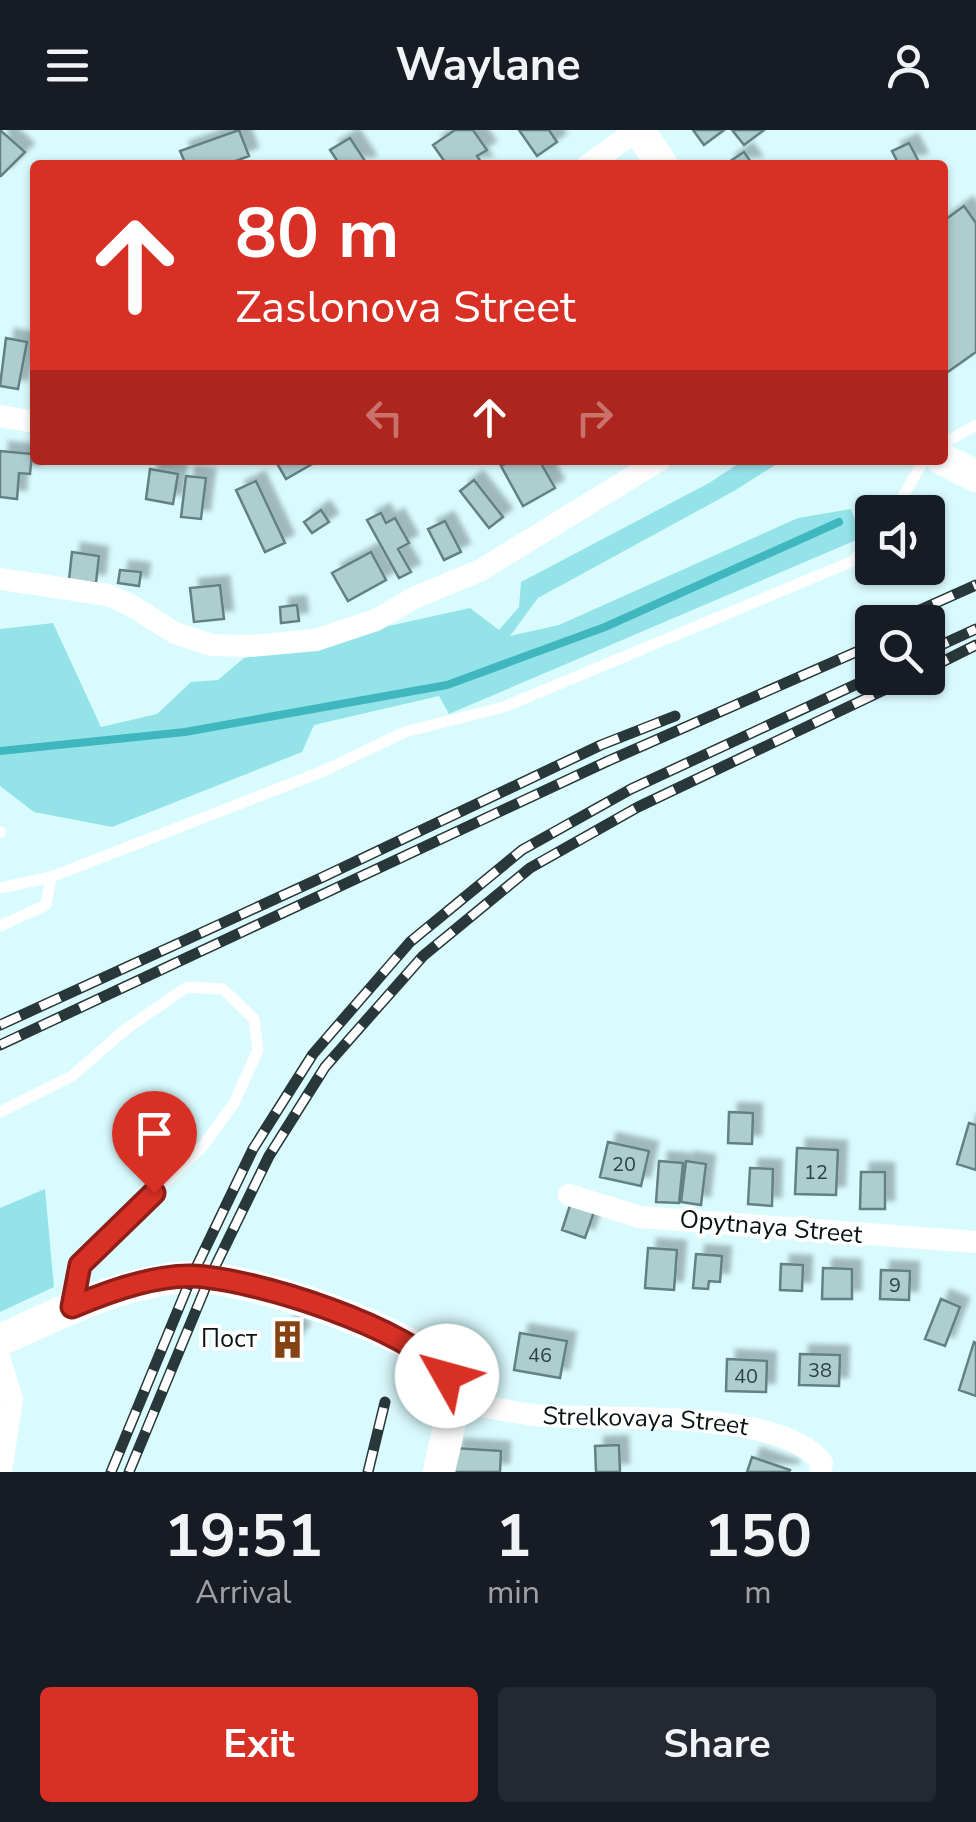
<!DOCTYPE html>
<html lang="en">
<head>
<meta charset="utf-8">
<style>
  :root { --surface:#171b24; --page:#242831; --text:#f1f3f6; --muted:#9ea1a6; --accent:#d93025 }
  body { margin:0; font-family:"Nunito Sans",sans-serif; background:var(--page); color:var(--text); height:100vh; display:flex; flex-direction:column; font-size:38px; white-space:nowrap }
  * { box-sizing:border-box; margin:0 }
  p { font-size:32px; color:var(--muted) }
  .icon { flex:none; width:55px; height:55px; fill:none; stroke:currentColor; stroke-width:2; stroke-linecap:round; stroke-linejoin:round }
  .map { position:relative; height:1342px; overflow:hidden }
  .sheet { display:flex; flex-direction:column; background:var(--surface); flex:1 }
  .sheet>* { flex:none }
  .hud { position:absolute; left:30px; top:30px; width:918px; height:305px; border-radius:10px; box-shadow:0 2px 8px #0004; background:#d93025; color:#fff; overflow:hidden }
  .buttons { position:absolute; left:855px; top:365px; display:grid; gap:20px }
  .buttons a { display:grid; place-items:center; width:90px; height:90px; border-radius:10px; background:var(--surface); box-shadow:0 2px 8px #0004; font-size:50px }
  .pin { position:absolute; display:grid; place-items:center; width:85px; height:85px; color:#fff; margin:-102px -42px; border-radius:50% 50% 50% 0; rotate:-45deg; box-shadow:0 0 10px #0007 }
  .pin .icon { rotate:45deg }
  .me { position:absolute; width:110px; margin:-55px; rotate:308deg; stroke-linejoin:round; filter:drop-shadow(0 0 8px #0008) }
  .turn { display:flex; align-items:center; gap:35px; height:210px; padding:0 40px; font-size:45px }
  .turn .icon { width:130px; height:130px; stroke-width:2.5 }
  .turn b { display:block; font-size:70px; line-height:85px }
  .lanes { display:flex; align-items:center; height:95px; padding:0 40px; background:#0003; justify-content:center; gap:50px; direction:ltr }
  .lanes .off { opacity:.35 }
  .eta { display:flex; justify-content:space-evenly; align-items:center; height:170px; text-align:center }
  .eta b { font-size:60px; font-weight:700; line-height:70px }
  .button { display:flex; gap:20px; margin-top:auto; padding:20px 40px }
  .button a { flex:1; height:115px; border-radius:10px; background:var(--accent); color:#fff; font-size:40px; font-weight:700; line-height:115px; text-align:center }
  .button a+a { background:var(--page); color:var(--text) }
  header { display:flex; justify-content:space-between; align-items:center; height:130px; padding:0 40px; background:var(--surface); font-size:45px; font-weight:700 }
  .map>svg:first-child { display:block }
  .green { fill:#94e3e9 }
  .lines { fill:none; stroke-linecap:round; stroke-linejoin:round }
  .stream { stroke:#40b6be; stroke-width:8 }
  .building { fill:#adcdcf; stroke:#638183; stroke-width:2.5; filter:url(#shadow) }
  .lane { stroke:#fff; stroke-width:11 }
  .street { stroke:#fff; stroke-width:22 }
  .secondary { stroke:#fff; stroke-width:32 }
  .rail-casing { stroke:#283739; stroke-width:11 }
  .rail { stroke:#fff; stroke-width:8; stroke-dasharray:22; stroke-linecap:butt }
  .route-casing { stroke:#8d1f18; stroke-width:25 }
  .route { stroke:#d93025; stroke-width:18 }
  .labels { text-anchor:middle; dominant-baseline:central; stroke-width:8; stroke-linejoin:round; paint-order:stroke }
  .number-label { font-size:20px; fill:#314244 }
  .street-label { font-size:25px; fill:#081415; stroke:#fff }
  .poi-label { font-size:25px; fill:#081415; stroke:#fff; text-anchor:end }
</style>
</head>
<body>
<header><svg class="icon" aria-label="menu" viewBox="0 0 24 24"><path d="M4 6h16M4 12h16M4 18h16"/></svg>Waylane<svg class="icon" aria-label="person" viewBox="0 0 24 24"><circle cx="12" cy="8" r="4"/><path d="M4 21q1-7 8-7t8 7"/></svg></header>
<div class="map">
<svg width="976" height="1342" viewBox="0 0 976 1342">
  <defs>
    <filter id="shadow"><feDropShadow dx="9" dy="-9" stdDeviation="2.5" flood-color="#0004"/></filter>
  </defs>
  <rect width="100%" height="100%" fill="#dafbfe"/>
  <!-- green -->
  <path class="green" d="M744,330H783L734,361L538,468L510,506L559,495L798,388L851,379L861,408L449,584L439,566L314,595L302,622L112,697L34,682L0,656V499L53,493L101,597L157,584L191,552L218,550L244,528L470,478L499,500L519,477L521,452L709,353Z
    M45,1059L54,1157L0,1182V1078Z"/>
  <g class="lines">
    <!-- stream -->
    <path class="stream" d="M0,621L185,602L447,555L605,497L839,392"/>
  </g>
  <!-- building -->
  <path class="building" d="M0,0L25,22L1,46H0Z
    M239,0L249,26L225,35H186L180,21Z
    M455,0H473L487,20L477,26L483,35H447L433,15Z
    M519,0H549L557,12L537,26Z
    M693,0H724L704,15Z
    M732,0H764L744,15Z
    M350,8L367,34L365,35H340L330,20Z
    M909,13L919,32L899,35L892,21Z
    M744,22L753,35H727L726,34Z
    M964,76L976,93V222L942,246V92Z
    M6,208L27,212L18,259L0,256Z
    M0,321L32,324L30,344L19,343L17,369L0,367Z
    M275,330H319L286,349Z
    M513,330H539L555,358L523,376L501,336Z
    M150,339L178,344L173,374L146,369Z
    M186,346L206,348L201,389L181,387Z
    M474,350L503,387L489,398L460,361Z
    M256,351L285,413L265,422L236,360Z
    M321,380L329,392L312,403L304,392Z
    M381,383L386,393L395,388L409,413L398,419L411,442L399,448L367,390Z
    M445,391L461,422L444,430L428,399Z
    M72,422L99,426L96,453L69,450Z
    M371,422L386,450L348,471L332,443Z
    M120,440L141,442L139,456L118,453Z
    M220,455L224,489L194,492L190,458Z
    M297,475L299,491L281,493L280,477Z
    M729,982L753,983L752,1014L728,1013Z
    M969,993L976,995V1040L957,1034Z
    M608,1012L649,1021L641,1056L600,1047Z
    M797,1018L838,1020L836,1065L795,1064Z
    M659,1031L683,1033L679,1073L656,1072Z
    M686,1031L706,1034L701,1075L681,1072Z
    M750,1038L773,1039L772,1076L748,1074Z
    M861,1042H885V1079H860Z
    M571,1072L595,1079L585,1108L562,1100Z
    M648,1118L677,1120L674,1160L645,1158Z
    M696,1124L722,1126L720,1152L709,1151L708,1159L693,1158Z
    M781,1134L803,1135L802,1161L780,1160Z
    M823,1138L852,1139V1169H822Z
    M881,1140L910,1141L909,1170L880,1169Z
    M941,1169L960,1177L945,1216L925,1209Z
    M289,1193L301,1202L285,1224L273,1216Z
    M520,1203L567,1211L560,1248L514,1240Z
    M974,1212L976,1213V1266L959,1260Z
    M800,1224L840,1225L839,1256L799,1255Z
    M727,1229L767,1231L766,1262L726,1261Z
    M619,1315L620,1342H596L595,1316Z
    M454,1318L501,1321L500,1342H452Z
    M752,1327L790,1340L789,1342H747Z"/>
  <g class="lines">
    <!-- lane -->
    <path class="lane" d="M942,314L976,295
      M894,382L924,330
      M0,702H1
      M0,758L51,747L321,642L405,602L504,577L853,431L872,410
      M0,796L46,775L51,747
      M0,982L72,946L126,899L187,857L223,859L254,889L258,920L234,973L203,1016L80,1135L74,1171"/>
    <!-- street -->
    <g class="street">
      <path d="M588,35L637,0"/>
      <path d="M0,286L35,292"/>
      <path d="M0,449L108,465L132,476L175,503L212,515L252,516L316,510L376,490L414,468L481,440L660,330"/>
      <path d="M569,1065L640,1087L976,1112"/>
      <path d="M0,1230L12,1269L1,1342"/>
      <path id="s1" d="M452,1270C480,1275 508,1282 535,1285C604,1292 780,1276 822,1333L820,1342"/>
    </g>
    <!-- secondary -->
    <path class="secondary" d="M639,0L662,35
      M942,329L976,346
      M0,1210C60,1183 120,1152 187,1147C235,1143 424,1202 446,1245C460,1272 444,1314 439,1342"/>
    <defs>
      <path id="rail" d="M893,492L976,455
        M928,521L976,499
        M928,539L976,515
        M0,895L323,747L601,615L675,586
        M0,915L608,631L872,515
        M111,1342L192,1146L253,1019L313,924L410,812L522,720L631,659L872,547
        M129,1342L209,1149L269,1026L325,937L423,826L530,738L638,677L909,548
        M368,1342L385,1272"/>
    </defs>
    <!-- rail casing -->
    <use href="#rail" class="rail-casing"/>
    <!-- rail -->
    <use href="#rail" class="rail"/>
  </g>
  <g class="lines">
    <defs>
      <path id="route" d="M154,1063L80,1135L72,1177C107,1162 154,1145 192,1146C252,1148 411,1198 447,1246"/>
    </defs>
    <!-- route casing -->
    <use href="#route" class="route-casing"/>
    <!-- route -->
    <use href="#route" class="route"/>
  </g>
  <!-- icons -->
  <defs>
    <symbol id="building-bare" viewBox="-9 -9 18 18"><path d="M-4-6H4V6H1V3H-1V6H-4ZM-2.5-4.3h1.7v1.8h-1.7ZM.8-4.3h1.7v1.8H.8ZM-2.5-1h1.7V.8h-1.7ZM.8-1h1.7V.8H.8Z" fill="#854212" stroke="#fff" stroke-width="2.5" paint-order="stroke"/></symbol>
  </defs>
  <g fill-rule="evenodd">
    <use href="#building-bare" x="260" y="1182" width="55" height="55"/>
  </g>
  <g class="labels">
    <!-- number labels -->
    <g class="number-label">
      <text x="624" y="1034">20</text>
      <text x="816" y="1042">12</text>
      <text x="895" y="1155">9</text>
      <text x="540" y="1225">46</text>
      <text x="820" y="1240">38</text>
      <text x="746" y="1246">40</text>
    </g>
    <!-- street labels -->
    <g class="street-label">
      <text transform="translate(771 1097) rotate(5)">Opytnaya Street</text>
      <text stroke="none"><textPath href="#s1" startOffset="195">Strelkovaya Street</textPath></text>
    </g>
    <!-- poi labels -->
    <g class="poi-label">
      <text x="257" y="1209">Пост</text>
    </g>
  </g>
</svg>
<div class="buttons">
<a><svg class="icon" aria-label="sound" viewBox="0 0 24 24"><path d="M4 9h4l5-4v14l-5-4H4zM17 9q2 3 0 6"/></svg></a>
<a><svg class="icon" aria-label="search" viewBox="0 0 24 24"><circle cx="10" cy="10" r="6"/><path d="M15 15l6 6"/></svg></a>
</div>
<div class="pin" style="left:154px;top:1063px;background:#d93025"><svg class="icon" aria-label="arrive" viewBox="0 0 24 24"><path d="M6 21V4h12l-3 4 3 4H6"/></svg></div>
<svg class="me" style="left:447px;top:1246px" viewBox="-20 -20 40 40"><circle r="19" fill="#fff"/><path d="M0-13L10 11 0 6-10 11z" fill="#d93025"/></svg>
<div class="hud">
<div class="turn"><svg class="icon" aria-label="ahead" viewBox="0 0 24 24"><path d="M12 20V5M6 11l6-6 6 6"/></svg><div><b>80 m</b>Zaslonova Street</div></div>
<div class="lanes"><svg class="icon off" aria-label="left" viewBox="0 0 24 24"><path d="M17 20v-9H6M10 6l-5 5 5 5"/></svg><svg class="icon" aria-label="ahead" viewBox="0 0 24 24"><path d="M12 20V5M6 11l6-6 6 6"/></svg><svg class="icon off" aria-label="right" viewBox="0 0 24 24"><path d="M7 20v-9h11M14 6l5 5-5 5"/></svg></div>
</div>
</div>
<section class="sheet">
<div class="eta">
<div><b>19:51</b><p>Arrival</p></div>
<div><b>1</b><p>min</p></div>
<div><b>150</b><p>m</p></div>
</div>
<div class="button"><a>Exit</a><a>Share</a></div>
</section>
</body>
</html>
